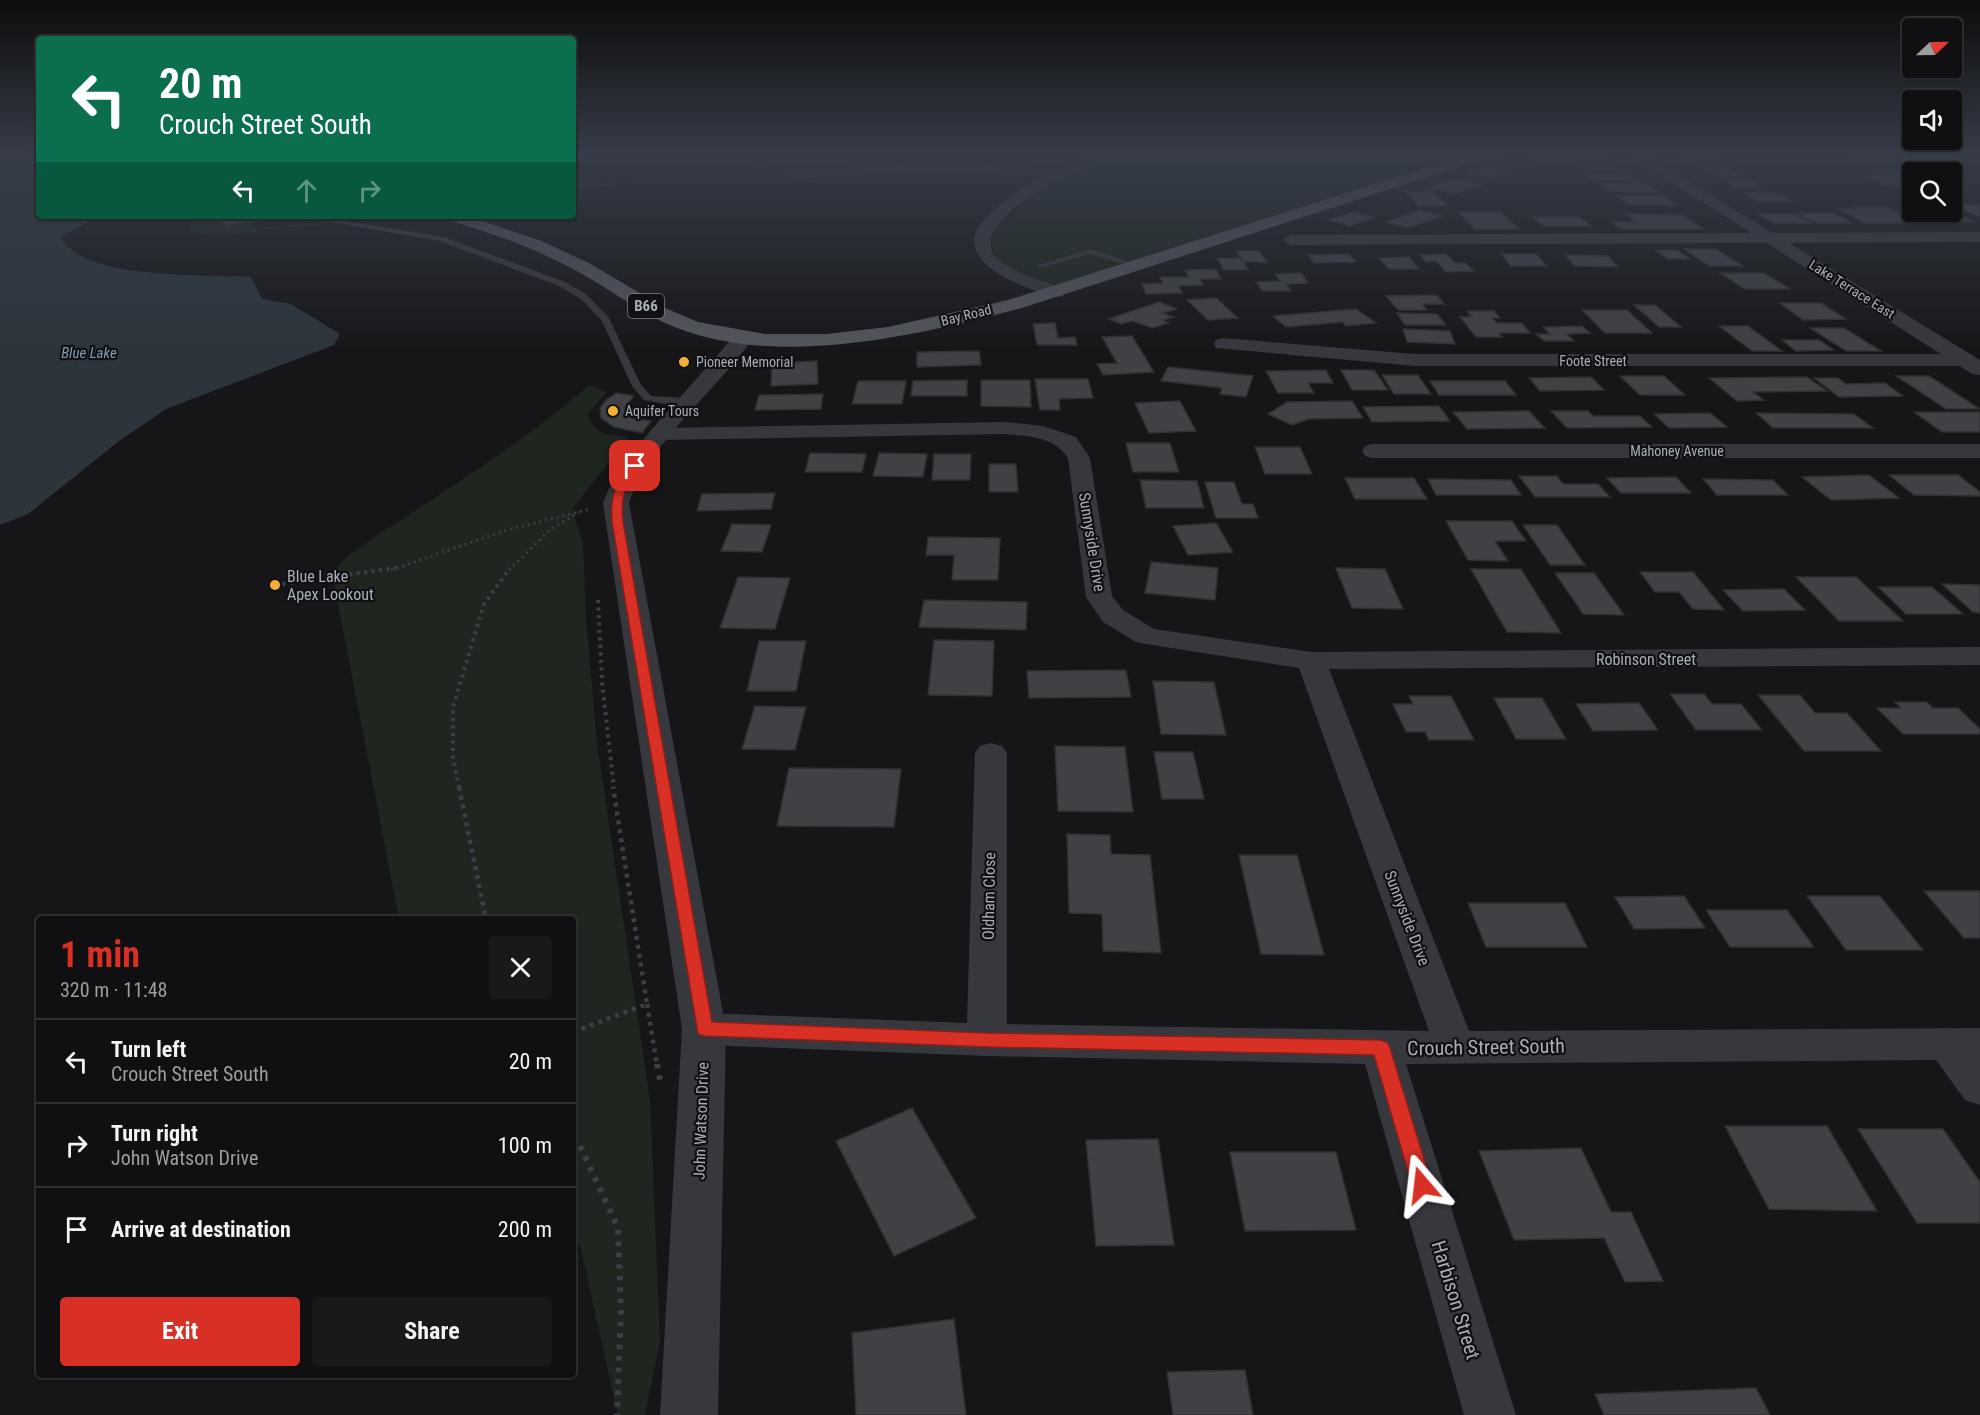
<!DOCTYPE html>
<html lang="en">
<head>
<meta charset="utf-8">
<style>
  :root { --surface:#101012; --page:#19191b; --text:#f1f3f6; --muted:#9c9d9f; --line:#303032; --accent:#d93025 }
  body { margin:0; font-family:"Roboto Condensed",sans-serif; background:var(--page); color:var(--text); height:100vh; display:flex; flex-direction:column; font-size:22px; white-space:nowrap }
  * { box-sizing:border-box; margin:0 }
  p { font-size:20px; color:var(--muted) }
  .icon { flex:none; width:33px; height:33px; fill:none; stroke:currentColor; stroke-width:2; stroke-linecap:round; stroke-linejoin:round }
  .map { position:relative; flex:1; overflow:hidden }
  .side { position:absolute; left:36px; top:916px; width:540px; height:462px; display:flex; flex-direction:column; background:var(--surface); border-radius:6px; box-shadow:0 2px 4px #0004,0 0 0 2px var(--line) }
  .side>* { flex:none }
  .hud { position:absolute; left:36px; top:36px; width:540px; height:183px; border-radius:6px; box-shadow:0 2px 4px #0004,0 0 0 2px var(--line); background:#0b6e4f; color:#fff; overflow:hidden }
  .needle { width:39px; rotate:68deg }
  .buttons { position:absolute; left:1902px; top:18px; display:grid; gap:12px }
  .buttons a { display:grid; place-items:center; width:60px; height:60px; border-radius:6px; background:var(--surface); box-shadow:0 2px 4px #0004,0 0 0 2px var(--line); font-size:30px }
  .pin { position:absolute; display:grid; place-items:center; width:51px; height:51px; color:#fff; margin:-26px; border-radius:12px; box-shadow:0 3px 9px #0006 }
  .me { position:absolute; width:66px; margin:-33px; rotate:343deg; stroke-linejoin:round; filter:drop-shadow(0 0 4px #0008) }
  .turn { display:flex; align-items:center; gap:21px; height:126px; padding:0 24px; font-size:27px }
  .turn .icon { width:78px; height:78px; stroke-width:2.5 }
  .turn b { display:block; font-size:42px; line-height:51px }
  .lanes { display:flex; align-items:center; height:57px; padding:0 24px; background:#0003; justify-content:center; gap:30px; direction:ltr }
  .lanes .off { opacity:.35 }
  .round { display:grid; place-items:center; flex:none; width:63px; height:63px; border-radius:6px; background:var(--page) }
  .overview { display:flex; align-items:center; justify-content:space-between; height:102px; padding:0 24px }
  h1 { font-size:36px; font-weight:700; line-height:45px; color:var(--accent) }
  .primary-button { display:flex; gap:12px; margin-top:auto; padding:12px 24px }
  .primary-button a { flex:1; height:69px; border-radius:6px; background:var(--accent); color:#fff; font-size:24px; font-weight:700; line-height:69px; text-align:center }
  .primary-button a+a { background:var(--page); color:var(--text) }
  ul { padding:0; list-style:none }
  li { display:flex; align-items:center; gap:18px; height:84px; padding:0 24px; border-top:2px solid var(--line) }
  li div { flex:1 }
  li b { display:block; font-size:22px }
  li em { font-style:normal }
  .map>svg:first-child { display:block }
  .green { fill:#1e261f }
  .water { fill:#2c353c }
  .building { fill:#404145; stroke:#303034; stroke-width:1.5 }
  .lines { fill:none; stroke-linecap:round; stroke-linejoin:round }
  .path-far4 { stroke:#3d3f44; stroke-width:1.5; stroke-dasharray:1.5 2; stroke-linecap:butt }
  .path-far3 { stroke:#3d3f44; stroke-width:3; stroke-dasharray:2 4; stroke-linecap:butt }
  .path-far2 { stroke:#3d3f44; stroke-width:4; stroke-dasharray:3 4.5; stroke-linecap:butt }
  .path-far1 { stroke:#3d3f44; stroke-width:4.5; stroke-dasharray:4 5; stroke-linecap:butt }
  .path { stroke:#3d3f44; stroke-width:6; stroke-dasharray:4.5 7; stroke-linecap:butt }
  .service { fill:#37383d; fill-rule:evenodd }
  .minor { fill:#37383d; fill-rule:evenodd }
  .tertiary { fill:#37383d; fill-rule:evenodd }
  .primary { fill:#53555c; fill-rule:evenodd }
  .route { fill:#d93025; stroke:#8d1f18; stroke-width:1.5 }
  .poi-dot { fill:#f2b134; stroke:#111113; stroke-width:2 }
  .labels { text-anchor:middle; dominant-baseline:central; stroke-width:4.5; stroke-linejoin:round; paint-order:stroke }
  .far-street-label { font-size:14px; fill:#a8adb8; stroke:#111113 }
  .far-poi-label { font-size:14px; fill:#a8adb8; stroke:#111113; text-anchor:start }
  .shield { fill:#111113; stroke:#7b7e86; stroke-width:1.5 }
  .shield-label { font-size:15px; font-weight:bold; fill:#a8adb8 }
  .far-water-label { font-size:15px; font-style:italic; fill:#7f9bb3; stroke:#111113 }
  .street-label { font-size:16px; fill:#a8adb8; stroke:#111113 }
  .poi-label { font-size:16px; fill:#a8adb8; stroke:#111113; text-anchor:start }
  .near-street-label { font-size:20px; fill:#a8adb8; stroke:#111113 }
</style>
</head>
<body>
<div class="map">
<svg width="1980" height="1415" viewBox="0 0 1980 1415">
  <rect width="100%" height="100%" fill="#161618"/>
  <!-- green -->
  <path class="green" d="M1122,153H1473L1055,287C1027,276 989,269 991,233L1037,193L1065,174Z
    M199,216H270L274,219L251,224L256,228L326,222L323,226C306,227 288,227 271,229C244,232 214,243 188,230L193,220Z
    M589,385L607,392L588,413C593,436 609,434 629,437L572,509L583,543L586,619L597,743L650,1100L660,1341L645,1415H618L580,1246L573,1236V920L399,919L332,573L350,554C430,499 516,449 589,385Z"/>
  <!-- water -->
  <path class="water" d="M0,153H39V216H99L61,237C82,281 208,274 251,277L262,299L291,304L340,334L334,345L166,409L119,441L28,514L0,525Z"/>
  <!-- building -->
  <path class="building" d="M1527,153H1595L1606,160H1537Z
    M1865,153H1885L1900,160H1880Z
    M1852,156H1871L1885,162H1866Z
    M1681,158H1715L1729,166H1695Z
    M1500,159L1533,163L1529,168L1496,164Z
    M1577,164H1611L1621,170H1585Z
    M1488,166L1513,172L1491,178L1467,172Z
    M1703,168H1730L1744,176H1716Z
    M1878,170H1900L1912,176V181H1899L1906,185L1882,184L1863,175L1887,174Z
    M1584,174H1627L1636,180H1592Z
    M1458,179L1483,185L1454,194L1429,188Z
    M1722,179L1750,180L1762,187L1733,186Z
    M1599,183H1645L1657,191H1610Z
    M1405,191H1432L1448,206H1419Z
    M1744,193H1779L1792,201H1756Z
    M1662,195L1677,205H1630L1616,196Z
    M1956,205H1980V217Z
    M1852,207H1885L1917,223H1865L1839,209H1857Z
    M1420,210L1442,216L1408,228L1385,222Z
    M1952,211L1974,222H1938L1916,212Z
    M1352,212L1374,217L1350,226L1328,220Z
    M1458,212H1500L1519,229H1475Z
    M1797,213H1833L1853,223H1817Z
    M1626,214L1682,215L1704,229H1620L1611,222H1636Z
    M1758,214H1795L1811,223H1774Z
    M223,216H278L228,226L220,221L229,220Z
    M1532,217H1579L1591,226H1543Z
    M1684,249H1716L1743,266H1709Z
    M1655,250H1677L1690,259H1668Z
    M1236,251H1259L1267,262H1243Z
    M1349,254L1356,262L1314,263L1308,255Z
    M1446,254L1456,263H1465L1474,271L1446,272L1436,261L1426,262L1420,255Z
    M1501,254H1536L1547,266H1511Z
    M1565,255L1608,256L1618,267L1575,266Z
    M1409,257L1419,269H1389L1379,258Z
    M1217,258H1241L1248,270H1224Z
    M1216,269L1221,279H1200L1203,285L1179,286L1182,293L1146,294L1142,284L1163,283L1160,277H1189L1185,270Z
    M1301,273L1308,283L1286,284L1291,291H1262L1256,282L1280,281L1275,274Z
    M1720,273H1764L1790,289H1745Z
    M1437,295L1444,304H1422L1427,310H1398L1386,296Z
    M1216,298L1238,318L1208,320L1187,300Z
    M1159,302L1177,309L1163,313L1174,317L1163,320L1169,323L1153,328L1132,321L1121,324L1108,319Z
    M1780,303H1821L1846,319L1803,320Z
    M1634,305H1655L1681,327H1659Z
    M1356,309L1376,323L1346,326L1342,322L1286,327L1273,316Z
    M1582,310H1627L1652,333H1605Z
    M1467,311H1494L1500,318H1492L1497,323H1522L1530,333H1498L1502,337H1476L1460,317H1472Z
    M1397,313L1437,314L1446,325H1405Z
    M1055,323L1058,338L1075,337L1077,345H1037L1033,324Z
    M1582,326L1590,333L1567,334L1574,341H1544L1536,334H1550L1543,327Z
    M1719,326H1748L1782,351H1752Z
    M1810,328H1844L1881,351H1846Z
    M1403,329L1450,331L1455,344L1407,342Z
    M1132,336L1154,372L1103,375L1097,364L1117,363L1102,337Z
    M1782,340H1819L1834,350L1796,351Z
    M979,351L981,365L917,367V352Z
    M817,361L818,384L771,386L772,363Z
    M1168,367L1253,376L1246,397L1220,394L1222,388L1161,381Z
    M1326,370L1333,383H1308L1314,393H1278L1266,371Z
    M1341,370H1374L1388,390H1352Z
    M1382,375H1418L1431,394H1394Z
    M1620,376H1664L1685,395H1640Z
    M1896,376H1929L1980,409H1946Z
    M1591,377L1604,390L1540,391L1529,378Z
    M1807,377L1827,391L1753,392L1764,400L1737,401L1709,378Z
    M1814,378H1838L1846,384L1885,383L1903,396L1839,397Z
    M1035,379H1088L1093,398L1059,399L1060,410H1040Z
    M967,380V396H911L913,381Z
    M981,380H1030L1031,407L981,406Z
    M858,381H906L902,404H852Z
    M1430,381H1505L1516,395H1439Z
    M616,393L634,396L625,407L627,414L636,419L651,421L642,433L614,427L601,418L600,408L606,400Z
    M823,394L821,409L755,410L759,395Z
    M1180,401L1196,431L1149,433L1135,403Z
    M1352,401L1363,418L1309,419L1292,425L1268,414L1287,402Z
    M1439,406L1450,421L1372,422L1363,407Z
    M1529,411L1545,428L1467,429L1453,412Z
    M1551,411H1588L1593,416H1640L1652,427L1567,428Z
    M1914,412H1980V432H1942Z
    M1710,413L1727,427L1669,428L1654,414Z
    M1756,413L1854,414L1873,428H1773Z
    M1126,443H1170L1179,472H1133Z
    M1255,447H1300L1312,474H1265Z
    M810,453L866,454L862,472H805Z
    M879,453L927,454L923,477L873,476Z
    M934,454H971L970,480H932Z
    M989,464H1016L1018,492H989Z
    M1869,475L1899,498L1831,500L1802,477Z
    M1889,475H1958L1980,492V496L1914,495Z
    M1519,476H1557L1563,484H1598L1610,497H1535Z
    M1676,477L1691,493H1621L1607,478Z
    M1345,478H1414L1427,499H1355Z
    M1428,479L1511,480L1521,495H1436Z
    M1703,479L1773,480L1788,495H1717Z
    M1140,480L1197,481L1204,508H1146Z
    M1205,482H1234L1242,504H1253L1258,518H1216Z
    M775,493L771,509L697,511L702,494Z
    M1446,521H1512L1526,541H1495L1508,561L1468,560Z
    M1216,523L1233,552L1188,555L1173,526Z
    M732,524L771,525L762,552L721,551Z
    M1523,525H1557L1585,565H1550Z
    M928,537L1000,538L998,580H952L954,555H926Z
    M1151,562L1218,568L1215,600L1145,593Z
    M1336,568L1385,569L1403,609L1352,608Z
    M1471,569H1521L1561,633L1507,632Z
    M1640,572H1693L1724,610L1693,609L1679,592H1655Z
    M1555,573H1594L1624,615L1583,614Z
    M738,577L790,578L775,629L720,628Z
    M1796,577H1856L1903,621H1839Z
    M1942,584L1980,585V613L1973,612Z
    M1878,587H1932L1963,614H1906Z
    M1784,589L1805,610L1743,611L1723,590Z
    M924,600L1027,602L1026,630L919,627Z
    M934,640L994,641L992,696L928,695Z
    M759,641H806L796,691H747Z
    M1126,670L1131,697L1029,698L1027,671Z
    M1153,681L1214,682L1226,735L1161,734Z
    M1670,694H1704L1712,704H1741L1762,730H1696Z
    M1758,695H1800L1815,713H1847L1881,751H1804Z
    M1409,696H1451L1474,740H1429L1425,732H1406L1393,704H1413Z
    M1494,698H1542L1566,739H1516Z
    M1895,702H1927L1933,708H1958L1980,729V734H1903L1877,708H1901Z
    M1639,703L1658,730L1593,731L1576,704Z
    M755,706L806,707L795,750L742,749Z
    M1055,746L1125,747L1133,812L1058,811Z
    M1154,752H1193L1204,799H1162Z
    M789,768L901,769L894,827L777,826Z
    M1067,834L1110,835L1111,854L1150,855L1161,953L1103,951L1102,914L1069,913Z
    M1239,855H1297L1324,955L1261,954Z
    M1924,891H1980V938H1964Z
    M1684,896L1705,928L1634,929L1615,897Z
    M1807,896H1880L1923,950H1846Z
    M1468,903H1565L1587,947H1486Z
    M1706,910H1787L1814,947H1730Z
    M912,1108L976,1218L894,1256L836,1141Z
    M1725,1126H1827L1877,1211L1769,1209Z
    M1858,1129H1943L1980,1182V1223H1917Z
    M1158,1139L1174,1245L1096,1246L1086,1140Z
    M1581,1148L1611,1212H1631L1663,1281L1625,1282L1604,1238L1514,1240L1479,1151Z
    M1230,1152H1336L1356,1230L1245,1231Z
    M954,1319L966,1415H856L852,1333Z
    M1245,1370L1253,1415H1173L1167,1372Z
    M1756,1388L1770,1415H1604L1595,1394Z"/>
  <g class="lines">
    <!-- path-far4 -->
    <path class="path-far4" d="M573,188L772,166"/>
    <!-- path-far3 -->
    <path class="path-far3" d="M391,570L504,531L589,509
      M509,570L551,529L579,512"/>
    <!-- path-far2 -->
    <path class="path-far2" d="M275,585L396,568
      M598,600L602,682L614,788
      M459,788L453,758V707L484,604L510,568"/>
    <!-- path-far1 -->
    <path class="path-far1" d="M459,787L486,920
      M647,1004L657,1065
      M573,1032L647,1004L613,787"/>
    <!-- path -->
    <path class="path" d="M657,1064L660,1080
      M573,1137L582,1150L618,1228L621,1311L617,1415"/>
    <!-- service -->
    <path class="service" d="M297,216H314L444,237L565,282L587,295L609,318L641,385L651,396L686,398L691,401L686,404H665L644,400L632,386L602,321L581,299L559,286L439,241Z
      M1090,249L1142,266L1138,268L1090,254L1040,268L1036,266Z"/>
    <!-- minor -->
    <path class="minor" d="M1102,153H1120L1046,186L1014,208L991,234C991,241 990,248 993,253C1004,271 1044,281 1063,288L1065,292L1063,296L1057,297C1032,291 967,270 975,235C980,215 1026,185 1044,176L925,172L793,178L786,174L793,170L925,164L991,165L1058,169Z
      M1980,232V242L1290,245L1282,240L1290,235Z
      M1223,338L1415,354H1965L1972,356L1975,360L1972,364L1965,366H1415L1216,348L1214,344L1216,340Z
      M1006,422L1043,426L1076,437L1090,458L1112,596L1123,610L1154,629L1311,652L1980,647V665L1329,669L1469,1031L1980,1028V1105L1965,1100L1936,1060L1406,1064L1516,1415H1464L1365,1064L987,1056L704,1045L690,1040L684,1029L690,1018L704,1013L967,1023L975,753L980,746L991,743L1002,746L1007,753V1024L1429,1031L1299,668L1146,644L1136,642L1103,622L1086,597L1068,458C1053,436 1030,437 1006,434L660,440L652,439L649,434L652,429L660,428Z
      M1373,444H1980V458H1373L1365,456L1362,451L1365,446Z"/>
    <!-- tertiary -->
    <path class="tertiary" d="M1626,153H1642L1980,360V375L1972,374Z
      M743,332L750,334L753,338C718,389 647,445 629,503L726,1029L718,1415H660L682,1029L603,503L614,477L652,429L736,334Z"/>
    <!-- primary -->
    <path class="primary" d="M1473,153H1494L1492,156L1022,308C915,336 771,371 665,323C634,308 606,287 575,270C534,248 490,232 444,219L442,216H468L541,241L589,263L665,308L698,322L765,334H826L888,327L1008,300Z"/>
  </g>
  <!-- sky -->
  <linearGradient id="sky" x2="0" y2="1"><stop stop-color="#0c0c0d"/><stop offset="0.44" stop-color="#363c48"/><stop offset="1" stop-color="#363c48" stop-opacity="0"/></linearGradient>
  <rect width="1980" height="351" fill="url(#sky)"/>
  <!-- route -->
  <path class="route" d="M632,464L641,466C625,487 620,496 623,522L712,1022L987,1033L1381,1040L1388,1043L1390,1048L1432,1185L1429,1192L1422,1194L1415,1192L1412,1185L1374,1055L987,1047L704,1036L698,1034L612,522C610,494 615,486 632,464Z"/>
  <!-- markers -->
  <g class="poi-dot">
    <circle cx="684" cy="362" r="6"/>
    <circle cx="613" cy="411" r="6"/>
    <circle cx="275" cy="585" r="6"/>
  </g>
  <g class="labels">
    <!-- far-street labels -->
    <g class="far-street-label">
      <text transform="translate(1852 289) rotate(32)">Lake Terrace East</text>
      <text transform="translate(966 315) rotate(-14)">Bay Road</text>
      <text x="1593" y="361">Foote Street</text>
      <text x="1677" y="451">Mahoney Avenue</text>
    </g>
    <!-- far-poi labels -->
    <g class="far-poi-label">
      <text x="696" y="362">Pioneer Memorial</text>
      <text x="625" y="411">Aquifer Tours</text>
    </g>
    <!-- shield labels -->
    <rect class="shield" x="628" y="294" width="36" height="24" rx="4.5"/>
    <g class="shield-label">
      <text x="646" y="306">B66</text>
    </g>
    <!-- far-water labels -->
    <g class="far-water-label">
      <text x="89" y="353">Blue Lake</text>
    </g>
    <!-- street labels -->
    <g class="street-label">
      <text transform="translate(1092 542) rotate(81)">Sunnyside Drive</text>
      <text x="1646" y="659">Robinson Street</text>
      <text transform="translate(989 896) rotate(-89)">Oldham Close</text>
      <text transform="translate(1407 918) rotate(69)">Sunnyside Drive</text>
      <text transform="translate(701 1121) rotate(-88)">John Watson Drive</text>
    </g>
    <!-- poi labels -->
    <g class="poi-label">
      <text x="287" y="576">Blue Lake<tspan x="287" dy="18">Apex Lookout</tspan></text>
    </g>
    <!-- near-street labels -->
    <g class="near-street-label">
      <text transform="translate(1486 1047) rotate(-1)">Crouch Street South</text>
      <text transform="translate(1456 1300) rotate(73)">Harbison Street</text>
    </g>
  </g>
</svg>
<div class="buttons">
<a><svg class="needle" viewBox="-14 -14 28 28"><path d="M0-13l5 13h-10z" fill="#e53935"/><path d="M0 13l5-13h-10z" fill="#9c9d9f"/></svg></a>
<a><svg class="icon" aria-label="sound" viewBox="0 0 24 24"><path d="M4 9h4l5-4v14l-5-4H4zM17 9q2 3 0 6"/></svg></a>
<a><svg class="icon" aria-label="search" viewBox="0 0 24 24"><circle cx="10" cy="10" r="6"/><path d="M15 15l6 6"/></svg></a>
</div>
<div class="pin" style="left:635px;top:466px;background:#d93025"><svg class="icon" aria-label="arrive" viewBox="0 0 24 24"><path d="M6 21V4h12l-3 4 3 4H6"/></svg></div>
<svg class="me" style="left:1422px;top:1185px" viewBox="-20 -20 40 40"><path d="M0-17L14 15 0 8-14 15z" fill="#d93025" stroke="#fff" stroke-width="4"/></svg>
<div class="hud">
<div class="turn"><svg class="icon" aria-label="left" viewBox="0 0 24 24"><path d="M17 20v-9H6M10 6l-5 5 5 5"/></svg><div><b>20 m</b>Crouch Street South</div></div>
<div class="lanes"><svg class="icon" aria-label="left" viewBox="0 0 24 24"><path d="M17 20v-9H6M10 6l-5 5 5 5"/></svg><svg class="icon off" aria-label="ahead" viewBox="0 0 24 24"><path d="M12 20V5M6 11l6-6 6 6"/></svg><svg class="icon off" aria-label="right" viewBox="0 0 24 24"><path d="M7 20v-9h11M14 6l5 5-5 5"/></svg></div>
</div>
<section class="side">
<div class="overview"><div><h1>1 min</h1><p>320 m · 11:48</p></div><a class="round"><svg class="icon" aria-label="close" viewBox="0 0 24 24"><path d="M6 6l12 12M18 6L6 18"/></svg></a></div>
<ul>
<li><svg class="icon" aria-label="left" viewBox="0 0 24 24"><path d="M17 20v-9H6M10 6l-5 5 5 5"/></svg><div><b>Turn left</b><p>Crouch Street South</p></div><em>20 m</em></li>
<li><svg class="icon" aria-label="right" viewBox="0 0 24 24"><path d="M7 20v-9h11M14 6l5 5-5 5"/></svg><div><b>Turn right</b><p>John Watson Drive</p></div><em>100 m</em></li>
<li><svg class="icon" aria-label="arrive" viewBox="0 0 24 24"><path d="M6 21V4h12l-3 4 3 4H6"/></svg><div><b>Arrive at destination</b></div><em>200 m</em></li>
</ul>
<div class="primary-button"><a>Exit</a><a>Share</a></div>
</section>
</div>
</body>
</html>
